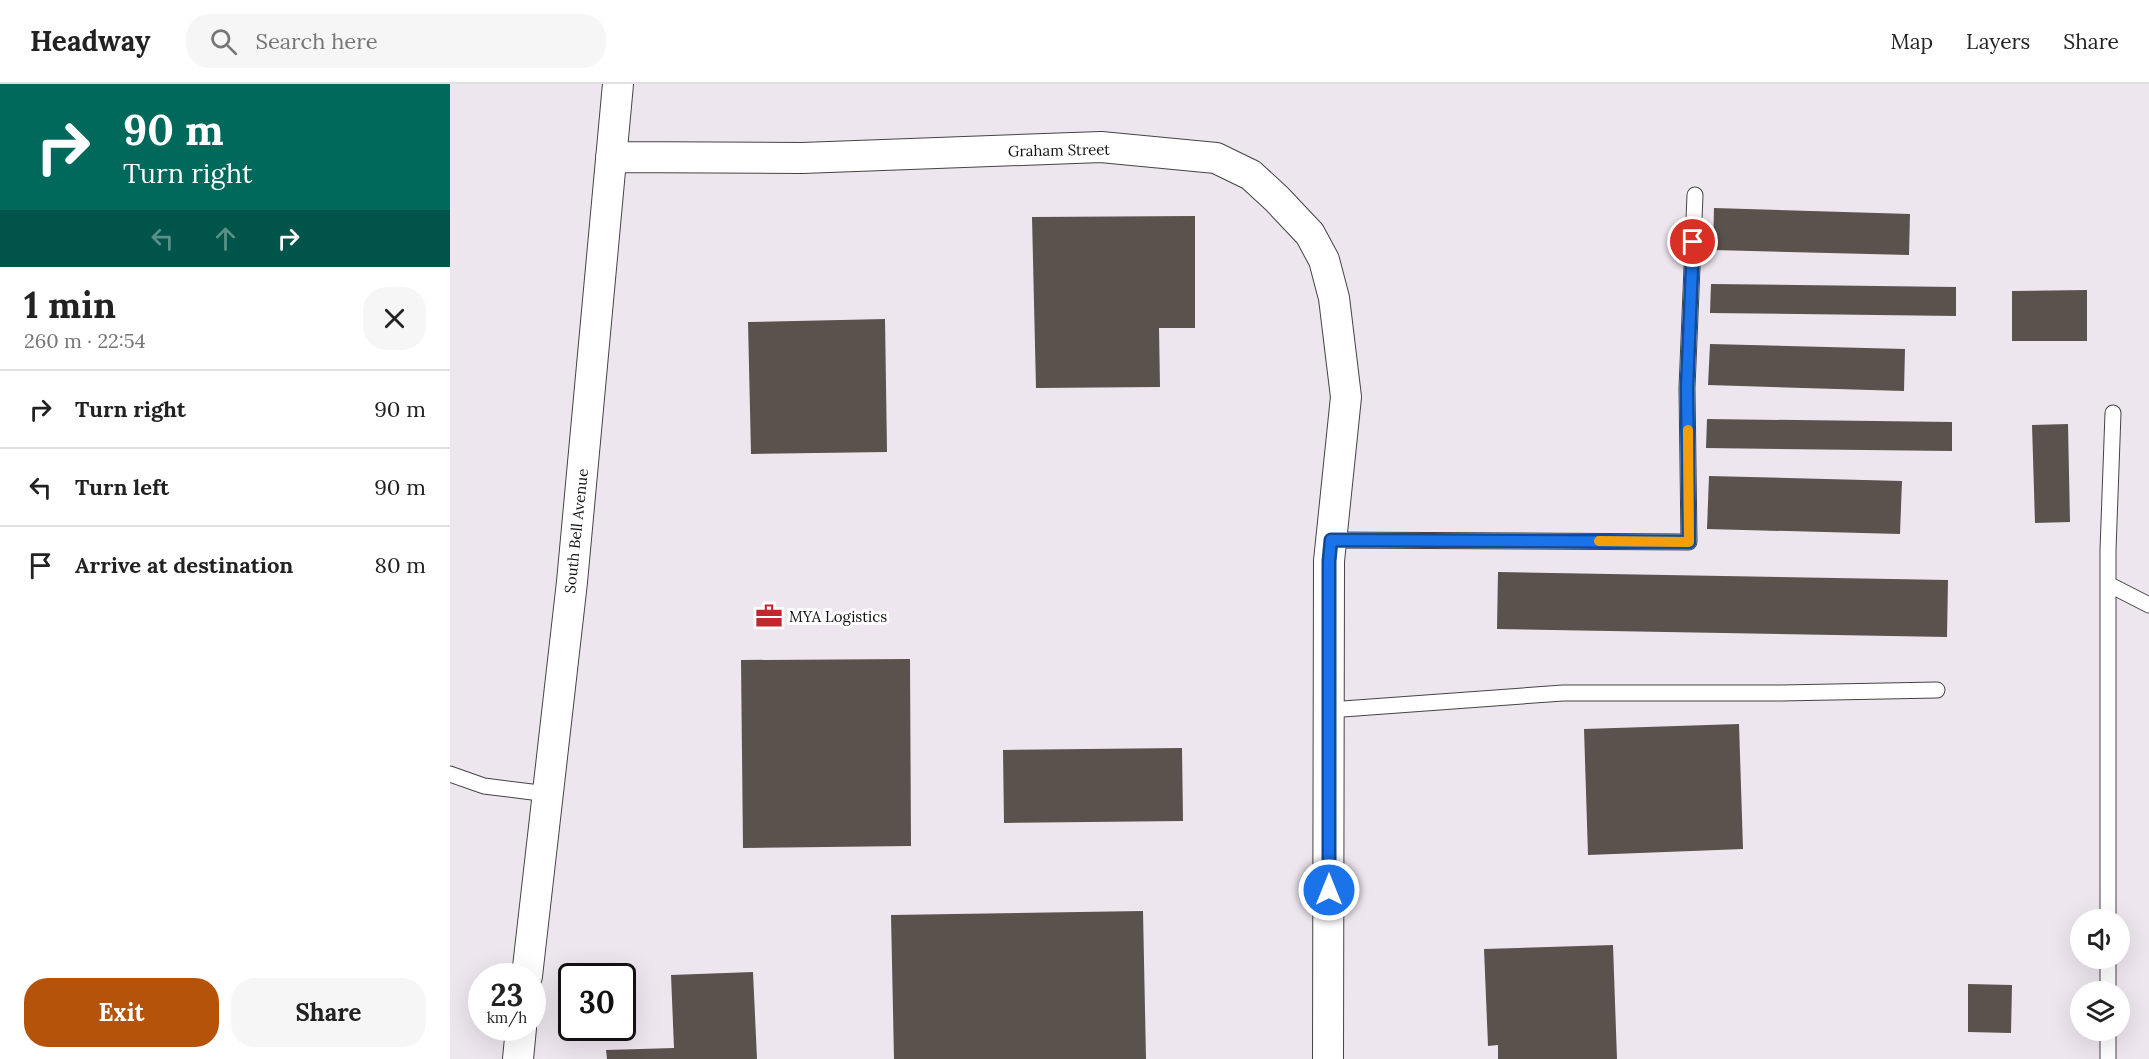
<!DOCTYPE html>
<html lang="en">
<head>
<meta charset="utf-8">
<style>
  :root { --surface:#fff; --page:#f6f6f6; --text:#222; --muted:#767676; --line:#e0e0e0; --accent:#b45309 }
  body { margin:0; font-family:Lora,serif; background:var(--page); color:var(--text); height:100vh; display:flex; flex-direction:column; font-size:22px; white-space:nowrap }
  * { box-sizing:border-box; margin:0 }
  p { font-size:20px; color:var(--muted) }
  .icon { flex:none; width:33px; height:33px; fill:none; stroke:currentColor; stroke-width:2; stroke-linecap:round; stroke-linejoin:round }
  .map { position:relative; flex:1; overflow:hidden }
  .side { display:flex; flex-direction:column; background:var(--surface); width:450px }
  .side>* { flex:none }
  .banner { background:#00695c; color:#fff; overflow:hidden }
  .tools { position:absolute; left:1620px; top:825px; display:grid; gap:12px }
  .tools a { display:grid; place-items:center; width:60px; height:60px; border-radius:50%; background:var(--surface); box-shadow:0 6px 24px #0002; font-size:30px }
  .speed { position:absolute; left:18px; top:879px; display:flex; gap:12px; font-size:30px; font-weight:700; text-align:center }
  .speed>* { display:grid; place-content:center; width:78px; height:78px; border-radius:50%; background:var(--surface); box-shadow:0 6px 24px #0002; line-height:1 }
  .speed small { font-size:15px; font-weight:400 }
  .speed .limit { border:3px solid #111; border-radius:9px; background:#fff; color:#111 }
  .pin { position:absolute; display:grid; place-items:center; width:51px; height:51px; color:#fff; margin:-26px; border:3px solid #fff; border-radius:50%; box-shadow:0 2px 6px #0007 }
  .me { position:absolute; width:66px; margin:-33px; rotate:0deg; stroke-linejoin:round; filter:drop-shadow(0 0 4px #0008) }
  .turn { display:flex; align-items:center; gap:21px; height:126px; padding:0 24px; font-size:27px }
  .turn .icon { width:78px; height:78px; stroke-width:2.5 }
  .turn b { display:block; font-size:42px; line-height:51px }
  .lanes { display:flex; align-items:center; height:57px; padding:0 24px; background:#0003; justify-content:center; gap:30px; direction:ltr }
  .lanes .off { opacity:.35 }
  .round { display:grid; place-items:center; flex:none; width:63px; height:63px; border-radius:24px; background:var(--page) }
  .head { display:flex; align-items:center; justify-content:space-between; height:102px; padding:0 24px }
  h1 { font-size:36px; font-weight:700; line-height:45px }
  .button { display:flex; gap:12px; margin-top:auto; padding:12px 24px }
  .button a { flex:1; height:69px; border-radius:24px; background:var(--accent); color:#fff; font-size:24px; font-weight:700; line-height:69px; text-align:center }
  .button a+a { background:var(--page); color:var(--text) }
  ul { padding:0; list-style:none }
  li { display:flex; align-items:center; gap:18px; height:78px; padding:0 24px; border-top:2px solid var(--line) }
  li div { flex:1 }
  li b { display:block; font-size:22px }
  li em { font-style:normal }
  header { display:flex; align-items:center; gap:36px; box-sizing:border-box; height:84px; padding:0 30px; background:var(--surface); border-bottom:2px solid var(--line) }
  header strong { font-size:28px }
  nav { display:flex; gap:33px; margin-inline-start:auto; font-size:21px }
  .search { width:420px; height:54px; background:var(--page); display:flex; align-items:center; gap:15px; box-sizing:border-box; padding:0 21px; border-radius:24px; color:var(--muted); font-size:22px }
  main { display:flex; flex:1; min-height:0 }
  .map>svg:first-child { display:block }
  .industrial { fill:#eee6ef; fill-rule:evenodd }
  .building { fill:#5a524d }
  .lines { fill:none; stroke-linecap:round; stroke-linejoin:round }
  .service-casing { stroke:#444; stroke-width:17 }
  .minor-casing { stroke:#444; stroke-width:32 }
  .service { stroke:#fff; stroke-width:15 }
  .minor { stroke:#fff; stroke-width:30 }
  .route-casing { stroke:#114b97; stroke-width:15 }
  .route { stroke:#1a73e8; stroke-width:10 }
  .slow { stroke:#f59e0b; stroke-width:10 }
  .labels { text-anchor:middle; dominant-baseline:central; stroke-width:6; stroke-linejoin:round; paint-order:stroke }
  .street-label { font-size:15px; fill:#111; stroke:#fff }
  .poi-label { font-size:15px; fill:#111; stroke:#fff; text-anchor:start }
</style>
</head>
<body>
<header>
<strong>Headway</strong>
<div class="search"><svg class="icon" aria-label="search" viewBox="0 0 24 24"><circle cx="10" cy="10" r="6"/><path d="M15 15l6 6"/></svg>Search here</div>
<nav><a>Map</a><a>Layers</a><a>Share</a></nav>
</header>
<main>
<section class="side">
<div class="banner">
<div class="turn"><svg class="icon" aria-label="right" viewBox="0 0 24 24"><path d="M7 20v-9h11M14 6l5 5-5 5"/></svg><div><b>90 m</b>Turn right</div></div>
<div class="lanes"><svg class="icon off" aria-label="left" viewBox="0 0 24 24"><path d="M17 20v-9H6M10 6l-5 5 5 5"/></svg><svg class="icon off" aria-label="ahead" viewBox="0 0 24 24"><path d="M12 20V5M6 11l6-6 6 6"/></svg><svg class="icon" aria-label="right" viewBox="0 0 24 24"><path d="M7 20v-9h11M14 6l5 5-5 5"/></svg></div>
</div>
<div class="head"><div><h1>1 min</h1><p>260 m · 22:54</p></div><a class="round"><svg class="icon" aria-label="close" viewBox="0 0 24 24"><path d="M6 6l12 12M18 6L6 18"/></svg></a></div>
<ul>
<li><svg class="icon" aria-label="right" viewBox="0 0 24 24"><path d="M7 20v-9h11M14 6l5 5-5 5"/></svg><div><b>Turn right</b></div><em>90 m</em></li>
<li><svg class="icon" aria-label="left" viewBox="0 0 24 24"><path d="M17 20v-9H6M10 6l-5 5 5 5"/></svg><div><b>Turn left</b></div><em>90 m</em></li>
<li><svg class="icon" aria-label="arrive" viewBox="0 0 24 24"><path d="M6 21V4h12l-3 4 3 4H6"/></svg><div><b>Arrive at destination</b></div><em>80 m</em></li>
</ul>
<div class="button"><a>Exit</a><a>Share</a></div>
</section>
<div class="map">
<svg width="1699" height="975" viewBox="0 0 1699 975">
  <rect width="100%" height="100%" fill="#fffdf5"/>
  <!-- industrial -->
  <path class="industrial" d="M0,0H1699V975H0ZM1630,836H1670V874H1630ZM32,892H82V944H32ZM122,892H172V944H122ZM1630,908H1670V946H1630Z"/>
  <!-- building -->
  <path class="building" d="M1264,124L1460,130L1459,171L1263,166Z
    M745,132V244H709L710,303L586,304L582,133Z
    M1261,200L1506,203V232L1260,229Z
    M1637,206V257H1562V207Z
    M435,235L437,368L301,370L298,238Z
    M1260,260L1455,265L1454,307L1258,301Z
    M1257,335L1502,338V367L1256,364Z
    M1618,340L1620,438L1585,439L1582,341Z
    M1259,392L1452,397L1450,450L1257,445Z
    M1048,488L1498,496L1497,553L1047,545Z
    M460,575L461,762L293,764L291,576Z
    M1289,640L1293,765L1138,771L1134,645Z
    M732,664L733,737L554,739L553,666Z
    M693,827L696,975H444L441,831Z
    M1163,861L1167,975H1048V961L1038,962L1034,865Z
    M303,888L307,975H157L156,966L224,964L221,891Z
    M1518,900L1562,901L1561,949L1518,948Z"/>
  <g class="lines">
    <defs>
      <path id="service" d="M881,456L1239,458L1237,304L1245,111
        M1658,500L1699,521
        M879,626L1113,609H1331L1487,606
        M0,690L34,702L98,710
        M1658,836V466L1663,329
        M1658,874V908
        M1658,946V975"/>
      <path id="minor" d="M161,73L352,74L651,63L766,74L801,91L827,115L860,150L874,176L884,214L896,313L879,477L878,975
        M77,892L122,498L168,0
        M68,975L71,944"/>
    </defs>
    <!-- service casing -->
    <use href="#service" class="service-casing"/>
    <!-- minor casing -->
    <use href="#minor" class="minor-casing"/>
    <!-- service -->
    <use href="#service" class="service"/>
    <!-- minor -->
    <use href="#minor" class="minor"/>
  </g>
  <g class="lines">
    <defs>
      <path id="route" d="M879,806V477L881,456L1239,458L1237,304L1243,158"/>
    </defs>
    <!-- route casing -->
    <use href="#route" class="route-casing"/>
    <!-- route -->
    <use href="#route" class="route"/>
    <!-- slow -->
    <path class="slow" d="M1149,457L1239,458L1238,346"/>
  </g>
  <!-- icons -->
  <defs>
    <symbol id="office-bare" viewBox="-9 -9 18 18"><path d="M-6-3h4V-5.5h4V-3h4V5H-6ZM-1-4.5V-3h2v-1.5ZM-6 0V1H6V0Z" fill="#c4262e" stroke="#fff" stroke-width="2.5" paint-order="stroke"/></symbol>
  </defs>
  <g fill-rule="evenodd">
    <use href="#office-bare" x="300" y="513" width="38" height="38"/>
  </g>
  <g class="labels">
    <!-- street labels -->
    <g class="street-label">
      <text transform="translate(609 66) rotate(-1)">Graham Street</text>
      <text transform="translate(126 447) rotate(-84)">South Bell Avenue</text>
    </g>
    <!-- poi labels -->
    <g class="poi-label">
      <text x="339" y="532">MYA Logistics</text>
    </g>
  </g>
</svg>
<div class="tools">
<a><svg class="icon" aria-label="sound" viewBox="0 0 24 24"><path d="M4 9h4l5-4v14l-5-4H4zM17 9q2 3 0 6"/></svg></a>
<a><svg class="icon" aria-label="layers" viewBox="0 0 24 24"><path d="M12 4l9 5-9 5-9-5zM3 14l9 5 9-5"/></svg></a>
</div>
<div class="speed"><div>23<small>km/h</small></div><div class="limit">30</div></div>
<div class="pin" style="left:1243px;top:158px;background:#d93025"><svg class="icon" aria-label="arrive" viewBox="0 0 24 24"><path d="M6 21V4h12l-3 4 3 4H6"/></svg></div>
<svg class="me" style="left:879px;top:806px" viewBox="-20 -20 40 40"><circle r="17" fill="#1a73e8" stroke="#fff" stroke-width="3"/><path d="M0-11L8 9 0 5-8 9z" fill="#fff"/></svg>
</div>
</main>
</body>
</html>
